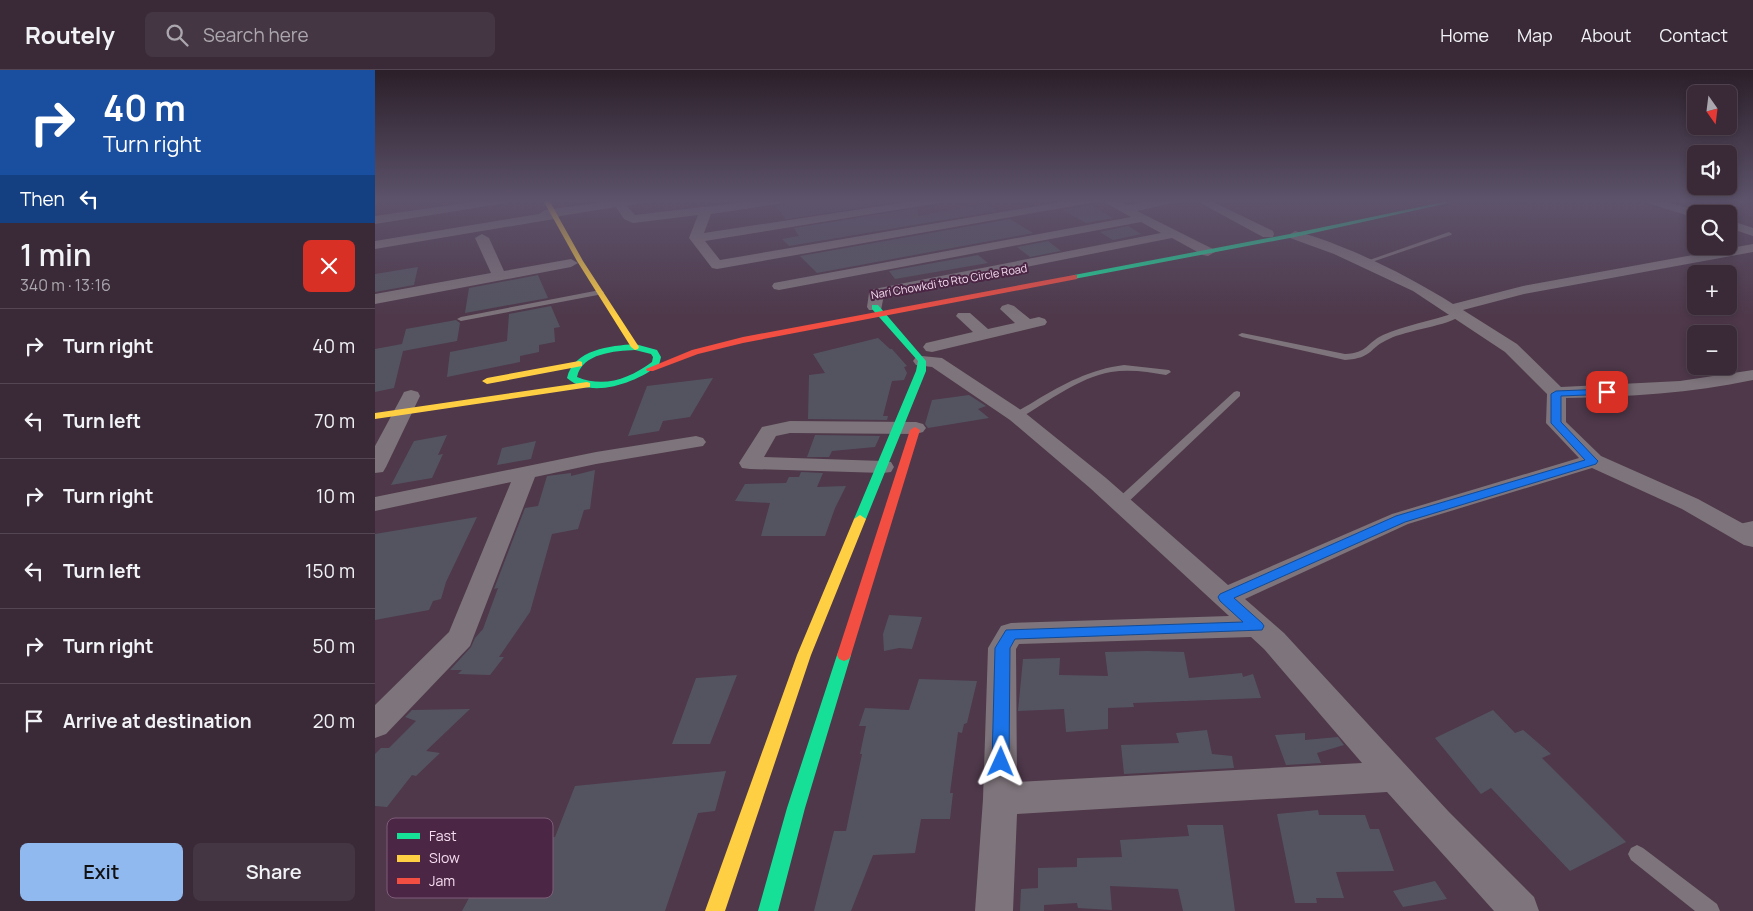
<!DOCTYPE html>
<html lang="en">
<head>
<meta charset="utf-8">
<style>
  :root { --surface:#3a2a38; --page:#453643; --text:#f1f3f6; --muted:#aba7ae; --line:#544653; --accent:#90b9f0 }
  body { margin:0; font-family:Manrope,sans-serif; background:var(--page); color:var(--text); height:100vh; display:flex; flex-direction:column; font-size:19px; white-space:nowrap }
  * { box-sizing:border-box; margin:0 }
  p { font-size:16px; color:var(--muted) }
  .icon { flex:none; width:28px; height:28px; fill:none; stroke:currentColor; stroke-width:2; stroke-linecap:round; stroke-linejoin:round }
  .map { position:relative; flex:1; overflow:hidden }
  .details { display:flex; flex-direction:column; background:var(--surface); width:375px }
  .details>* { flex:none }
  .guide { background:#1a4fa0; color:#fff; overflow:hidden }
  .needle { width:32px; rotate:166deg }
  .tools { position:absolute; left:1312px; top:15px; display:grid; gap:10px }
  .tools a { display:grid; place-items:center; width:50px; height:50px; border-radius:8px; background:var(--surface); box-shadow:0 2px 8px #0003,0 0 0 1px var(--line); font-size:25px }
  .pin { position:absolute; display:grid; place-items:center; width:42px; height:42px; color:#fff; margin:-21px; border-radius:10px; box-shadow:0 2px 8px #0006 }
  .me { position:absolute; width:55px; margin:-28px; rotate:1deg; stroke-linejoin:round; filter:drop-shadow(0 0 4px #0008) }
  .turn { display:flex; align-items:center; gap:18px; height:105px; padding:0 20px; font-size:22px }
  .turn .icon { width:65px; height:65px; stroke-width:2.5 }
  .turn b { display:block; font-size:35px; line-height:42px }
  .then { display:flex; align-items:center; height:48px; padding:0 20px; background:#0003; gap:10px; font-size:19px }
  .round { display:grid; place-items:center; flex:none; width:52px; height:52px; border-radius:8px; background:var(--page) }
  .head { display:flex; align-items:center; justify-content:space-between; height:85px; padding:0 20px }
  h1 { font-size:30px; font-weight:600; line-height:38px }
  .button { display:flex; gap:10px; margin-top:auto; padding:10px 20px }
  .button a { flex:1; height:58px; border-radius:8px; background:var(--accent); color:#111; font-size:20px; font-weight:600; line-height:58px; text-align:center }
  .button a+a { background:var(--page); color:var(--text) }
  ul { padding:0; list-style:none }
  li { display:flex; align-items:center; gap:15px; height:75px; padding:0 20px; border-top:1px solid var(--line) }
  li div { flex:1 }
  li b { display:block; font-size:19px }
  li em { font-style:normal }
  header { display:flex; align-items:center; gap:30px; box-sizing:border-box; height:70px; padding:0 25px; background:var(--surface); border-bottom:1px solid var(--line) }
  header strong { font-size:24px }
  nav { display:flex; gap:28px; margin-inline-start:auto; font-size:18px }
  .search { width:350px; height:45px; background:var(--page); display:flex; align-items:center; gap:12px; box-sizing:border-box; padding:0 18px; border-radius:8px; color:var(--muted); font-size:19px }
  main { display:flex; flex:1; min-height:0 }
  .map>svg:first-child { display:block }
  .building { fill:#545460 }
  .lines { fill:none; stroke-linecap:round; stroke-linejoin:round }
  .lane { fill:#7e747b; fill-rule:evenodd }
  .street { fill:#7e747b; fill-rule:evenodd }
  .fast { fill:#16e098; fill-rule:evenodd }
  .slow { fill:#ffcf43; fill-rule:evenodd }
  .jam { fill:#f24e42; fill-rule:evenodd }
  .route { fill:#1a73e8; stroke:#114b97 }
  .labels { text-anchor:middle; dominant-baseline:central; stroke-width:4; stroke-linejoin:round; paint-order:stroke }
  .far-street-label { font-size:11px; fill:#f6def1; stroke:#4b2645 }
  .key { fill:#4b2645; stroke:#7e5d79; stroke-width:1 }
  .key-label { font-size:14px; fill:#f6def1 }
</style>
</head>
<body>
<header>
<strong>Routely</strong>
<div class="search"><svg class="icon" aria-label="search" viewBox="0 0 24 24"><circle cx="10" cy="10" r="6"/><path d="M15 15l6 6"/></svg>Search here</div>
<nav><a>Home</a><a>Map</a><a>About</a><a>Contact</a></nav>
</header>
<main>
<section class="details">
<div class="guide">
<div class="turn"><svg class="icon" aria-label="right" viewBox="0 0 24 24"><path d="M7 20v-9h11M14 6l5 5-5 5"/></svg><div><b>40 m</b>Turn right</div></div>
<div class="then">Then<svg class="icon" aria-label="left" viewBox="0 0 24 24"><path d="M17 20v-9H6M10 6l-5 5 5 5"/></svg></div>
</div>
<div class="head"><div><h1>1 min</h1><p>340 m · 13:16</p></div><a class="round" style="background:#d93025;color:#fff"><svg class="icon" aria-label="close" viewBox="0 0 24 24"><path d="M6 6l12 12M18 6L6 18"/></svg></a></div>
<ul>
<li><svg class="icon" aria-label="right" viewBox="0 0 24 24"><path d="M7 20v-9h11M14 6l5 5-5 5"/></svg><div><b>Turn right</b></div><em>40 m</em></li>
<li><svg class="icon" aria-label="left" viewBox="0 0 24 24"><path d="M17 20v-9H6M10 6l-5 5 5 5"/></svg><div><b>Turn left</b></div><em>70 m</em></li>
<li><svg class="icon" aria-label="right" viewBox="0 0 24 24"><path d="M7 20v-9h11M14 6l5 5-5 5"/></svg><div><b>Turn right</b></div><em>10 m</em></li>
<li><svg class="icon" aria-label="left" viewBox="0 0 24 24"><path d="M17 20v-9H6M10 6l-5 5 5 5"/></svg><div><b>Turn left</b></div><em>150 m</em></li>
<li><svg class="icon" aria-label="right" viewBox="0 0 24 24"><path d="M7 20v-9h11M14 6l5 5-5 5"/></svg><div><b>Turn right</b></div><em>50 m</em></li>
<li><svg class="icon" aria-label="arrive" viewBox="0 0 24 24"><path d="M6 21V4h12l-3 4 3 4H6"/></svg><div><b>Arrive at destination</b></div><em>20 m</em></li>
</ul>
<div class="button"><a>Exit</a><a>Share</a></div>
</section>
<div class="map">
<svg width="1378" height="841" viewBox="0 0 1378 841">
  <rect width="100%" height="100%" fill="#4e384a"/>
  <!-- building -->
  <path class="building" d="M417,130H536L411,149L401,136L410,135Z
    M611,134L622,141L414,176L407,169L424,166L419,158L542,138L543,146Z
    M715,135L738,148L711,153L688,140Z
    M635,149L658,163L442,203L425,186Z
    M753,156L766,164L738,170L725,162Z
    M673,171L686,181L655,187L642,177Z
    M603,185L613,193L520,209L514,201Z
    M43,197L39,215L0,222V204Z
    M163,205L173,228L90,243L94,218Z
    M176,236L185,257L179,258L180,272L164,275V282L145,286V292L72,307L75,282L132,271L134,244Z
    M81,250L85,253L82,271L28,281L19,318L0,322V279L27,274L31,259Z
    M503,268L515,279H517L532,296L529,297L532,303L529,310L517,311L508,346H513L512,350L433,349L434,305L450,303L438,284Z
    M338,308L315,347L288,351L284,361L253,366L272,316Z
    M594,325L611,336L603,339L614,348L553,358L550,354L557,330Z
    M72,365L63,385L68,384L57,408L16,415L39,371Z
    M440,365L505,366L500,377L457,381L454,387H432Z
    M161,371L156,389L122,395L127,378Z
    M220,400L215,439L209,440L203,459L177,464L155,542L124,587H129L115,605L83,604L87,600H75L96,577L100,568L108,559L123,518L119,519L150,438L163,436L172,406L196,403V406Z
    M426,402L448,403L442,417L471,416L460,438L450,466H386L395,433L360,431L370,414L411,413L414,407H424Z
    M102,447L71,512L66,529L58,531L54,540L0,550V464Z
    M514,545L547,547L537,579L524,578L509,581L508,564Z
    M772,581L809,582L814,608L867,603L868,607L878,604L886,628L758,633L759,637L733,638V659L691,662L689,639L643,641L648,589L685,588L684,605L733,606L730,582Z
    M362,605L335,674H297L321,608Z
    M544,609L602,611L592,653L589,654L587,663L583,662L575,723H578L575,749H546L540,783L498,785L476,841H439L459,761H471L487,684H485L491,656H484L490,638L534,640Z
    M95,639L51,681L65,683L41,706L37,705L12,737L0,736V684L6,678H14L41,651L30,647L37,640Z
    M1118,640L1140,663L1148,660L1176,684L1167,688L1251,772L1195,801L1116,718L1106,724L1060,668Z
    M832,660L837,684L857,686L859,698L749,704L746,675L804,673L801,663Z
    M930,663V670L963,667L969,675L942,683L946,693L911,695L900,665Z
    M351,701L340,741L323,743L290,841H87L124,772L180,767L200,716Z
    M943,740L944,745H990L995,759H1004L1019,801L961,802L969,828H941L942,833H920L902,744Z
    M812,755H848L860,841H808L803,819L735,816L737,840L703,838L702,833L669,835V841H645L646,819L663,818V798L702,797V788L747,787L745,770L814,766Z
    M1060,811L1072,829L1028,837L1018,821Z"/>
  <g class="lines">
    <!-- lane -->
    <path class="lane" d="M1074,162L1077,164L1076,165L991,194L986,193Z
      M225,220L229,222L228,224L86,251L82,249L86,247Z
      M1080,243L1087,245C1073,256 1032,260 1014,269C993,278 999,288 970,290L867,267L863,265L867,263L970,284C993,283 991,273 1008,265C1028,256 1058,250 1080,243Z
      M749,295L794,300L796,302L791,305C773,302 755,299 736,302C703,308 674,331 645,348L642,349L637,346C643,340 652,336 660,331C688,314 716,299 749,295Z
      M862,321L865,322V326L749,436H741L739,433L741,430L859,322Z
      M1378,451V459L1359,463L1353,459L1355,456Z
      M1262,775L1268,778L1342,834L1345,841H1320L1256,790L1253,784L1256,778Z"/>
    <!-- street -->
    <path class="street" d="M111,130H137L131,133L0,154V146Z
      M244,130H273L272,132L252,136L260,145L388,130H415L409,133L336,144L329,163L545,130H570L564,133L330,171L345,190L698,130H721L715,133L342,199L337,198L314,168L323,145L258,153L249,149L241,137L185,146L179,149L0,179V171L164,144L170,140Z
      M728,130H741L752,135L783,130H804L803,132L762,141L838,179L840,182L833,186L828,185L797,168L509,225L506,240H494L492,237L494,223L499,219L786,163L766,152L404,220L399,219L397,216L399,213L404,212L756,147L729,132Z
      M820,130H834L898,161L899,164L898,167H888Z
      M1267,130H1284L1325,141L1327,144H1321V148L1269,132Z
      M1354,150L1378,158V166L1354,158Z
      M920,161C970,174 1034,206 1078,234L1148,216L1378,174V182L1149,224L1088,240L1142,274L1186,317L1305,311L1378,300V310C1316,323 1254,327 1191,328V352L1226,386L1323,429L1378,459V477L1369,475L1307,439L1217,398L1033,454L870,529L909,563L1074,742L1159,827L1164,841H1119L1012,722L642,744L638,841H600L608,729L613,578L626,556L636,553L854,546L715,418L635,350L557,297L541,295L538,291L541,287L547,286L567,288L649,342L731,408L853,515L1017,444L1204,388L1171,353L1172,324L1130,282L1038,221L959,184L915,168L914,165ZM876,567L889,579L987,693L642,712L641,579L644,574Z
      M107,164L114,168L129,201L196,189L203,193L196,197L0,234V224L116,203L100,168Z
      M633,234L639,236L655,249L664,247L670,249L672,252L670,255L557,282L551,281L548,277L551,273L598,262L581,246L583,243H595L613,259L640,253L625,239L627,236Z
      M36,320L43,322L45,326L11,397L8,402L0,403V376L27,326L29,322Z
      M415,351L541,352L548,354L551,358L548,362L541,364L415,363L401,366L389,387L508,391L516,392L519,397L516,402L508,403L375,399L367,398L364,393L387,357Z
      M321,366L328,368L331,372L328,376L221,394L160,407L95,576L11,664L0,668V635L74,562L136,412L0,441V427L221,382Z"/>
    <!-- fast -->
    <path class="fast" d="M1078,130H1087L920,167L699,209L695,207L699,205L920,163Z
      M497,235H503L551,291V301L491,449L485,453L479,449L541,301L543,291L497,239Z
      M260,274L282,280L286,287L284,295C262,312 217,330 192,308C199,279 235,276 260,274ZM260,280L276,284L278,287L277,292C254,309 229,318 202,307C207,283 240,281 260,280Z
      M469,579L474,581L476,585L430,738L403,841H383L412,738L462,585L464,581Z"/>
    <!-- slow -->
    <path class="slow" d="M168,130H174L208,191L264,277L263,279L260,280L256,277L202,191Z
      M204,291L207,292V296L112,314L107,311L112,308Z
      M212,312L215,313V317L0,349V343Z
      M485,445L491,449L436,585L350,841H330L422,585L479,449Z"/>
    <!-- jam -->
    <path class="jam" d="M699,205H702V209L368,273L323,284L278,301H272L271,299L317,280L368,267Z
      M540,357L545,360L476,585L474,589L469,591L464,589L462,585L535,360Z"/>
  </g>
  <!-- sky -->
  <linearGradient id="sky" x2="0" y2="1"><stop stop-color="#2b1f29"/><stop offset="0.53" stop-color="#5d536b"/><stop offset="1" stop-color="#5d536b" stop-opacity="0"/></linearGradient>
  <rect width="1378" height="247" fill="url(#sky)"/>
  <!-- route -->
  <path class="route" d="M1232,319L1237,322L1236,324L1186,326V352L1221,389L1223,391L1221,394L1030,452L859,528L887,553L889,556L887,560L640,569L635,578L634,692L632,697L626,699L620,697L617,692L620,578L631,560L868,552L845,531L843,527L845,524L1021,446L1210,390L1176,353V324L1181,321Z"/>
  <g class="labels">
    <!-- far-street labels -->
    <g class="far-street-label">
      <text transform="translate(574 211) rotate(-10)">Nari Chowkdi to Rto Circle Road</text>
    </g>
  </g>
  <!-- legend -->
  <rect x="12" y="748" width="166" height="80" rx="8" class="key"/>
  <rect x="22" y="763" width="23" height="6" fill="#16e098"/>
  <rect x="22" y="785" width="23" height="7" fill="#ffcf43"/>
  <rect x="22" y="808" width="23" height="6" fill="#f24e42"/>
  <g class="key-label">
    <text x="54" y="771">Fast</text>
    <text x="54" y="793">Slow</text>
    <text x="54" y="816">Jam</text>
  </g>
</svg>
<div class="tools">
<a><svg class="needle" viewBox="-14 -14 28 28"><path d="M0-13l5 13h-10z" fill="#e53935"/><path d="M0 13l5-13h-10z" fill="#aba7ae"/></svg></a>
<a><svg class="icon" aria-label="sound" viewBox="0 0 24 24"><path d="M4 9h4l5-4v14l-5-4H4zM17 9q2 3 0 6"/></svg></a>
<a><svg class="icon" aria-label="search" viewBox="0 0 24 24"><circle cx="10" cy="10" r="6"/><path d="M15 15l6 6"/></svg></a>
<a>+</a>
<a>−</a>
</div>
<div class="pin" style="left:1232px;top:322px;background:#d93025"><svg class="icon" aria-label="arrive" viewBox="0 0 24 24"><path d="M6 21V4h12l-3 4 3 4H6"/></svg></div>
<svg class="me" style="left:626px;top:692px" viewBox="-20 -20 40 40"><path d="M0-17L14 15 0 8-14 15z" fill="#1a73e8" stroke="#fff" stroke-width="4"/></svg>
</div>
</main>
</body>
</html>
